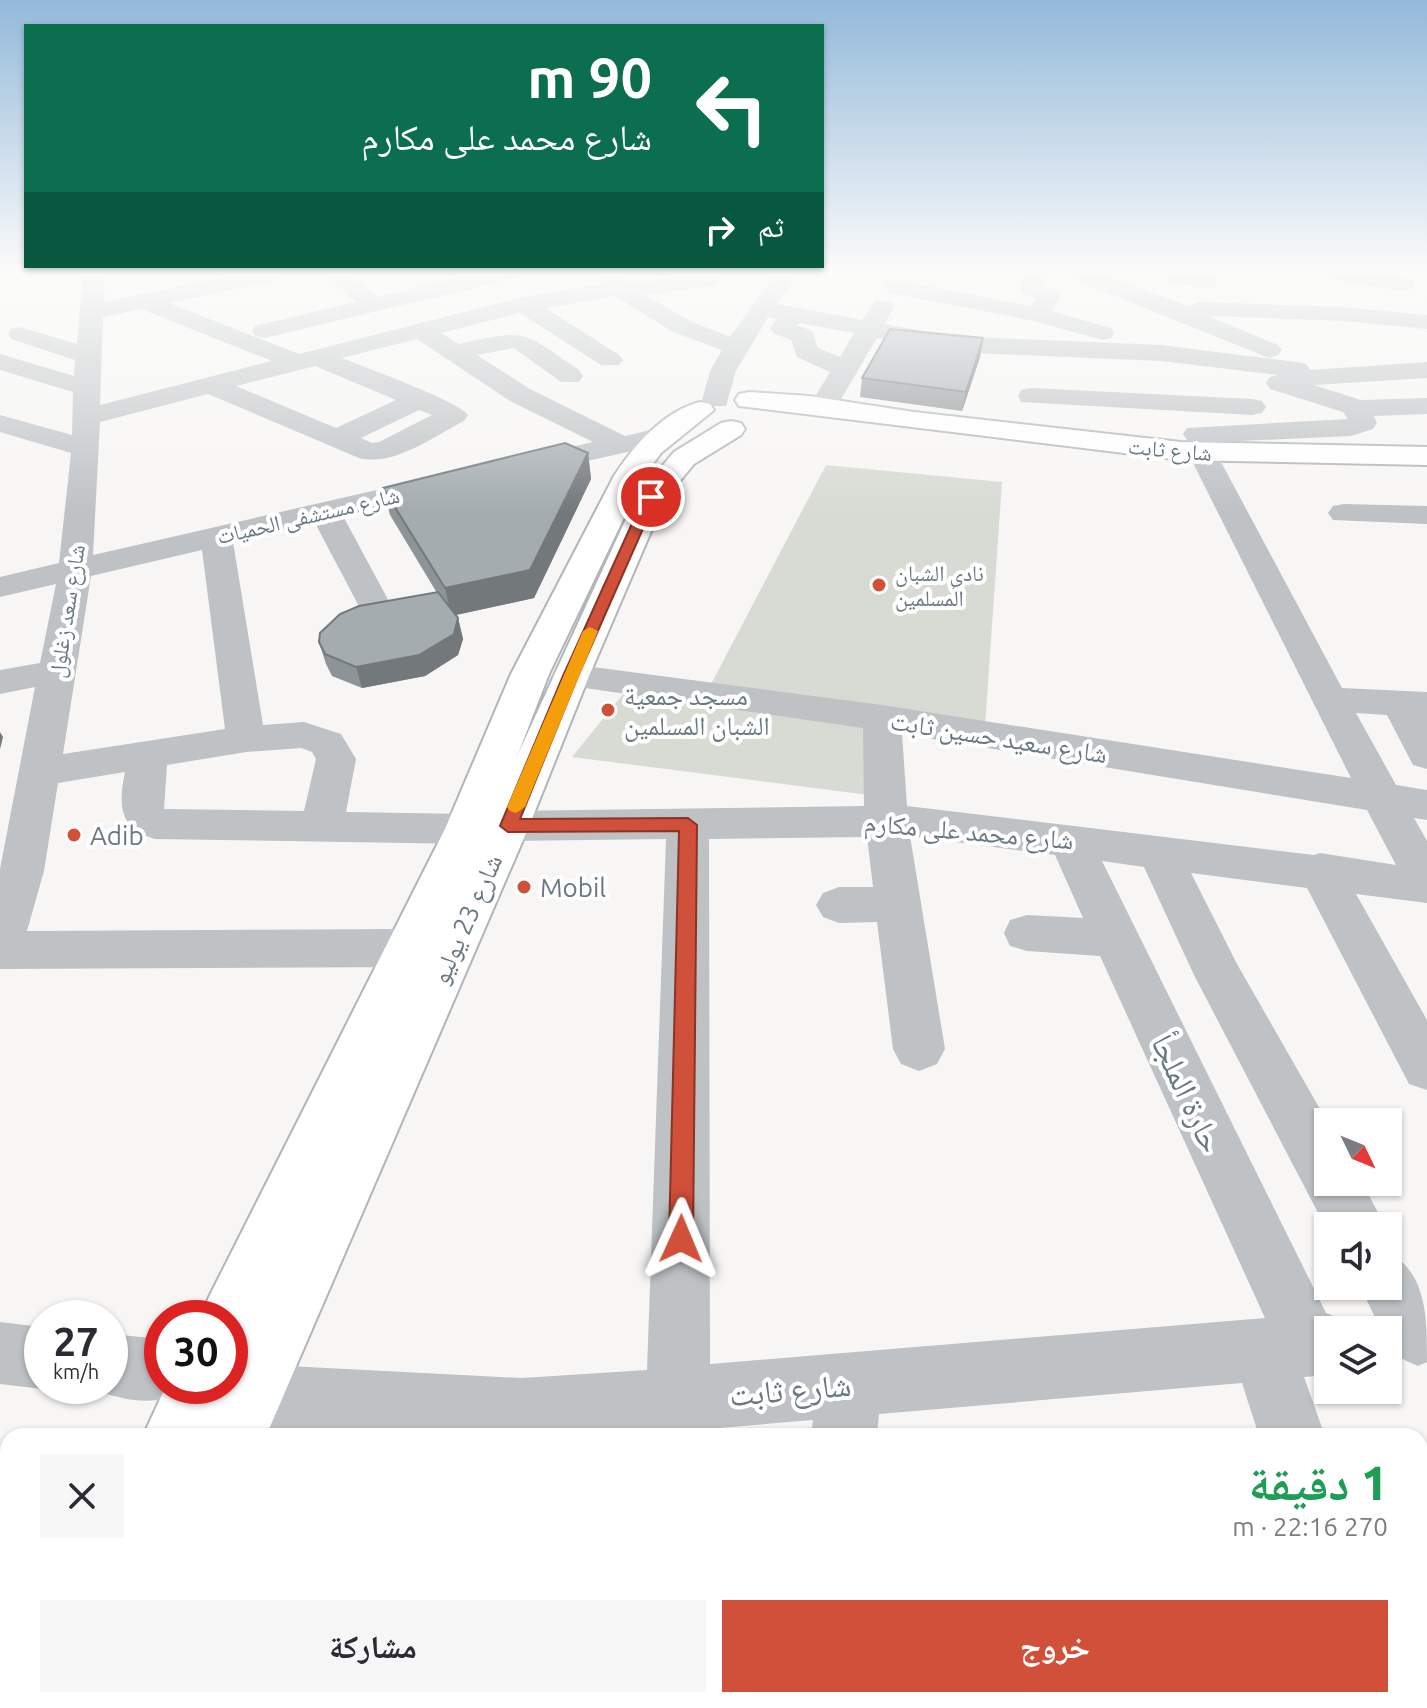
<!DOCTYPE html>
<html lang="ar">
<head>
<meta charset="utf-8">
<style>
  :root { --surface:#fff; --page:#f7f7f7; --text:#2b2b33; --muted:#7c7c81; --accent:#d1503a }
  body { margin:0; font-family:Ubuntu,"Noto Naskh Arabic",sans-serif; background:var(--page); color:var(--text); direction:rtl; height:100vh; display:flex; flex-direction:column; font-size:30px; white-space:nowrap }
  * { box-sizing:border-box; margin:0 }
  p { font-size:26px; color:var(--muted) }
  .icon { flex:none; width:44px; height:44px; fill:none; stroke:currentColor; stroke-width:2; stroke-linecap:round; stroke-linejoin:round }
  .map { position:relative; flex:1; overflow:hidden; direction:ltr }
  .details { position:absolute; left:0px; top:1428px; width:1428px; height:280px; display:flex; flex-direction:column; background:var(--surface); border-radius:24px 24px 0 0; box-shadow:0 2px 6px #0004; direction:rtl }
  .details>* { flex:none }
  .banner { position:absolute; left:24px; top:24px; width:800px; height:244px; border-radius:0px; box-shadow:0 2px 6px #0004; direction:rtl; background:#0b6e4f; color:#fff; overflow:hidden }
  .needle { width:52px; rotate:133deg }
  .tools { position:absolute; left:1314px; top:1108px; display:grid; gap:16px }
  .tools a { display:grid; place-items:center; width:88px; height:88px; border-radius:0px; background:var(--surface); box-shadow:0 2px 6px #0004; font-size:40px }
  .speed { position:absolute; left:24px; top:1300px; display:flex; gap:16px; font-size:40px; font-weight:700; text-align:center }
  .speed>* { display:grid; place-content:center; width:104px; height:104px; border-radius:50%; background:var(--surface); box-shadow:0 2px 6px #0004; line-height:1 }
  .speed small { font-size:20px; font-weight:400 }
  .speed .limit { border:12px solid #d22; background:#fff; color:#111 }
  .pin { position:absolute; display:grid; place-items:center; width:68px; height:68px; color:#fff; margin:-34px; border:4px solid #fff; border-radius:50%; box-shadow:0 2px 8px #0007 }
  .me { position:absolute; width:88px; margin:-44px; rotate:1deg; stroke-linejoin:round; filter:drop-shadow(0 0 6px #0008) }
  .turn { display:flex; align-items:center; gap:28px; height:168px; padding:0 40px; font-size:36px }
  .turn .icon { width:104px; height:104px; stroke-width:2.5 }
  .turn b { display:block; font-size:56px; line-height:68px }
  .then { display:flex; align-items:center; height:76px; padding:0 40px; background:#0003; gap:16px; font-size:30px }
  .round { display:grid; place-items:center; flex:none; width:84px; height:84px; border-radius:0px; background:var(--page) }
  .headline { display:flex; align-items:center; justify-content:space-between; height:136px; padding:0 40px }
  h1 { font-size:48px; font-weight:800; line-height:60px; color:#1e9e55 }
  .primary-button { display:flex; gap:16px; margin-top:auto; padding:16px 40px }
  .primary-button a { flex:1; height:92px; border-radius:0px; background:var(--accent); color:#fff; font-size:32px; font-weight:800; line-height:92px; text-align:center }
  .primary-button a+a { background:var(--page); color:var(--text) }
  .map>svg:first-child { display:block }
  .green { fill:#d7dbd3 }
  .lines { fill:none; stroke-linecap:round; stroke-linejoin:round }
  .major-casing { stroke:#b0b5b8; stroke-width:4 }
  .minor { fill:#bec2c5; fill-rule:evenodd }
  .major { fill:#fff; fill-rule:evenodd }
  .wall { fill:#8d9497 }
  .shaded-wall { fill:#73787b }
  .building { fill:#a4acb0; stroke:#73787b; stroke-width:2 }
  .route { fill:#d1503a; stroke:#883426; stroke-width:2 }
  .slow { fill:#f59e0b }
  .poi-dot { fill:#d1503a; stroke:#fff; stroke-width:3 }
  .labels { text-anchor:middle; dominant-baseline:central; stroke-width:8; stroke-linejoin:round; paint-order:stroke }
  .far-street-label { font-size:22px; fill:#697982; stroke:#fff }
  .far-poi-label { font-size:22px; fill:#697982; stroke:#fff; text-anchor:start }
  .poi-label { font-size:26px; fill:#697982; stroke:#fff; text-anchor:start }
  .street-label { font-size:26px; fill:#697982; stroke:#fff }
  .near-street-label { font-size:32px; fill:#697982; stroke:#fff }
</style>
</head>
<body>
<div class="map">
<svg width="1427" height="1708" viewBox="0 0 1427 1708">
  <rect width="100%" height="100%" fill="#f7f6f4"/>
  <!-- green -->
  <path class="green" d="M826,465L1002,482L985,726L709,688Z
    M628,688L876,722L877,796L572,757Z"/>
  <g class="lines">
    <defs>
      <path id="major" d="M749,392L809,396L914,412L1181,442L1427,447V465L1181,460L739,406L735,400L739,394Z
        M700,402L710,404L714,410L661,453L644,476L549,674L518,754L636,497L674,452L721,423L731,421L741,423L745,429L741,435L694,464L665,499L589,676L529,826L266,1436H143L166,1386H230V1370L241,1347L230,1352V1318H201L208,1299L445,829L511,674L614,476C633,446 664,411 700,402Z
        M20,1700H156L153,1708H17Z"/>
    </defs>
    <!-- major casing -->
    <use href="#major" class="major-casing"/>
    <!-- minor -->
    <path class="minor" d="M83,273H105L104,302L243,273H288L277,280L169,303L299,354L523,297L603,284L593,273H618L630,283L707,273L716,275L719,280L716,285L645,295L690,321L730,337L776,273H799L777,304L862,320L875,301H891L895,306L884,324L950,336L1161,345L1297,362L1306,364L1310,370L1427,362V378L1314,385L1361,400L1427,398V414L1374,416L1377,423L1373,429L1351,436L1197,443L1187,440L1183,434L1187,428L1348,419L1343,412L1270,389L1266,383L1270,377L1278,375L1161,361L950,352L877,338L834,411H814L810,405L830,372L797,357L791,340L773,333L770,328L777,319L768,317L736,371L726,406H706L702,400L710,371L722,350L673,332L615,296L546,308L619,355L623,360L619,365H601L520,313L441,333L459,344C528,328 522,331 579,370L583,376L579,382H561L514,348L477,355L530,389L625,436L663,427L673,430L677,436L673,442L528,474L518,471L513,465L518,459L593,442L510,401L417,339L342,358C366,368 457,400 468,415L464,421C434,436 394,467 359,458L208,394L100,422L93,555L442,475L453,478L457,484L453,490L343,516L392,607L387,614L375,617L363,614L315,523L233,542L263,725L304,722L341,734L356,759L346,812L467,814L482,818L487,826L493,815L508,811L864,806L863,728L557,684L551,676L557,668L570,664L882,705L1351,778L1188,453L1193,447L1203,444L1213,447L1342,688L1427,692V769L1413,765L1387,715L1356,713L1396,785L1427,790V820L1414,818L1427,841V903L1356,894L1427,1020V1090L1409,1084L1307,888L1191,873L1237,964L1328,1123V1182H1362L1385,1226H1328V1232L1194,975L1144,867L1102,861L1326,1313L1350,1322L1353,1330H1328V1375L1304,1377L1325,1436H1259L1242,1383L879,1414L877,1436H811L813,1420L623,1436H401L250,1428L227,1419L218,1396L222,1386H230V1372L250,1364L522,1378L647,1370L666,839L508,841L493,837L488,829L482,840L467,844L155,839C119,829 118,805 125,772L58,783L44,871L27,931L411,929L428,935L435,948L428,961L411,967L0,969V869L35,687L0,694V670L40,663L56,584L0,597V577L59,563L71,453L0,432V415L72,435L73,392L0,370V354L74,376L75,360L11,339L8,334L11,329L20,327L77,344ZM141,309L272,361L100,405L103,317ZM799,323L854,333L840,357L818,348L812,331L797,325ZM315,366L396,400L336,428L236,386ZM419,410L432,415L379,442L372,443L361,438ZM202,550L225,729L63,754L91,576ZM902,734L1367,810L1396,865L1320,853L1314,855L907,806ZM301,748L312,752L316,759L304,811L164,809L167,765L246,752ZM910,836L1055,855L1083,918L1027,915L1010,920L1004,933L1010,946L1027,951L1100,956L1265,1318L710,1364L709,839L867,837L873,887H839L823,893L816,905L823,917L839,923L877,922L893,1049L901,1064L919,1071L937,1064L945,1049Z
      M323,273H348L379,297L477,273H518L515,278L264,338L255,336L252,331L255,326L356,302Z
      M1026,273H1048L1044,286L1057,290L1061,295L1052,311L1111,328L1114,333L1111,338L1102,340L1034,321L896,294L888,292L885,287L888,282L896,280L1031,306L1036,298L1023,294L1020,289Z
      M1068,273H1100L1188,306L1198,302L1344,307L1427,315V329L1344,321L1208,316L1278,345L1282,350L1278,355L1269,358L1071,278Z
      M1163,273H1195L1214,277L1217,282L1214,287L1206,289L1164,281Z
      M1322,273H1379L1412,279L1415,284L1412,289L1404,291L1333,280Z
      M1031,388L1252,399L1262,401L1266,407L1262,413L1252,415L1021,402L1018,396L1021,390Z
      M1344,504L1427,506V524L1333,520L1328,513L1333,506Z
      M1388,1252C1427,1273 1427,1317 1427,1362L1418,1366C1399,1358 1388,1353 1388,1330H1381L1360,1286H1388Z
      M0,1322L42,1327V1386H50L42,1389L0,1384Z
      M110,1334L162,1339V1386H187L184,1393C152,1407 119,1400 88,1387L110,1386Z
      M425,1700H501L500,1708H424Z
      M610,1700H934L937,1708H614Z
      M1342,1700H1418L1420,1708H1344Z"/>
    <!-- major -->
    <use href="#major" class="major"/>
  </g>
  <!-- wall -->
  <path class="wall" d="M983,338L980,357L962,411L860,397L862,378Z
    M588,453L591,479L534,598L456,615L458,618L463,639L458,655L425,676L362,688L332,676L326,664L319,642L437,593L390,515L383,488Z"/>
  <!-- shaded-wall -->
  <path class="shaded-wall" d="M983,338L980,357L962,411L966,392Z
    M588,453L591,479L534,598L451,616L445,588Z
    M458,618L463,639L458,655L425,676L362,688L356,667Z
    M0,732L3,737L0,749Z"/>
  <!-- building -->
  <path class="building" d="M890,329L983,338L966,392L862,378Z
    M565,443L588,453L530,570L445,588L383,488Z
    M438,592L458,618L454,634L419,655L356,667L325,654L319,642L320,633L340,614L359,606Z"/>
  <!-- sky -->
  <linearGradient id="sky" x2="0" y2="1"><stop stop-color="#93b9da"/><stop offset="0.53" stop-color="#fbfbfa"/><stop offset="1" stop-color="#fbfbfa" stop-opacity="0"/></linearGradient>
  <rect width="1427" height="512" fill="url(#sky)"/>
  <!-- route -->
  <path class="route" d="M651,493L657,497L578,676L520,819L688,818L697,825L693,1239L690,1248L681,1251L672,1248L669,1239L679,831L508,832L500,826L563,676L644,497Z"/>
  <!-- slow -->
  <path class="slow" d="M590,627L598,631L525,807L516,813L510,811L507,807L583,631Z"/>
  <!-- markers -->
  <g class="poi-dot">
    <circle cx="879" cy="585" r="8"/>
    <circle cx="608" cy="710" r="8"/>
    <circle cx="74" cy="835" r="8"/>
    <circle cx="524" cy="887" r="8"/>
  </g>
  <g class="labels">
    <!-- far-street labels -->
    <g class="far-street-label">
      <text transform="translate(1170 449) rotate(5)">شارع ثابت</text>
      <text transform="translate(308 515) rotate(-13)">شارع مستشفى الحميات</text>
      <text transform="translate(66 611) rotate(-81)">شارع سعد زغلول</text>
    </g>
    <!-- far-poi labels -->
    <g class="far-poi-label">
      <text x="895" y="572">نادي الشبان<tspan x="895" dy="25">المسلمين</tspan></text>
    </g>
    <!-- poi labels -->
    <g class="poi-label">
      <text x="624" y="695">مسجد جمعية<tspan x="624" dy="30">الشبان المسلمين</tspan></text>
      <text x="90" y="835">Adib</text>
      <text x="540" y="887">Mobil</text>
    </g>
    <!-- street labels -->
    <g class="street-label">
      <text transform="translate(999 737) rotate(9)">شارع سعيد حسين ثابت</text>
      <text transform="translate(969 831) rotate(5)">شارع محمد على مكارم</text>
      <text transform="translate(466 919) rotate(-66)">شارع 23 يوليو</text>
    </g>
    <!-- near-street labels -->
    <g class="near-street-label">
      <text transform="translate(1188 1093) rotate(65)">حارة الملجأ</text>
      <text transform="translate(790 1389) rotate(-5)">شارع ثابت</text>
    </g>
  </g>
</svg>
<div class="tools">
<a><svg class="needle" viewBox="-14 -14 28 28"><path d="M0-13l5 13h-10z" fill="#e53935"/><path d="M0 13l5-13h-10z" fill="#7c7c81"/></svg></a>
<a><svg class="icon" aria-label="sound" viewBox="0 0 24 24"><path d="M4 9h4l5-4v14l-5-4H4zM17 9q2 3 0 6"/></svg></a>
<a><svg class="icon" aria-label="layers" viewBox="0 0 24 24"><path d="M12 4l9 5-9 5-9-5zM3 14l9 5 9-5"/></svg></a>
</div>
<div class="speed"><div>27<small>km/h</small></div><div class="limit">30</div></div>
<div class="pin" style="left:651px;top:497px;background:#d93025"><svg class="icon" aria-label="arrive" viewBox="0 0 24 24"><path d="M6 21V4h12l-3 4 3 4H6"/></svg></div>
<svg class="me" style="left:681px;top:1239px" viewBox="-20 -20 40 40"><path d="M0-17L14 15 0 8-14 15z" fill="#d1503a" stroke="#fff" stroke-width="4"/></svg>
<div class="banner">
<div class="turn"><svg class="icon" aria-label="left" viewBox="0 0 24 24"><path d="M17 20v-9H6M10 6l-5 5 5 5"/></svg><div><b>90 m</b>شارع محمد على مكارم</div></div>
<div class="then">ثم<svg class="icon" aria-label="right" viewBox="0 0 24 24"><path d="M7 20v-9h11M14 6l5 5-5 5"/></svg></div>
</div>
<section class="details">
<div class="headline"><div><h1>1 دقيقة</h1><p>270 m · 22:16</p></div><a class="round"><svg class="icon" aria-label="close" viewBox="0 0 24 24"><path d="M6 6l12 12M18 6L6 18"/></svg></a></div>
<div class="primary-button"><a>خروج</a><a>مشاركة</a></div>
</section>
</div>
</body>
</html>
